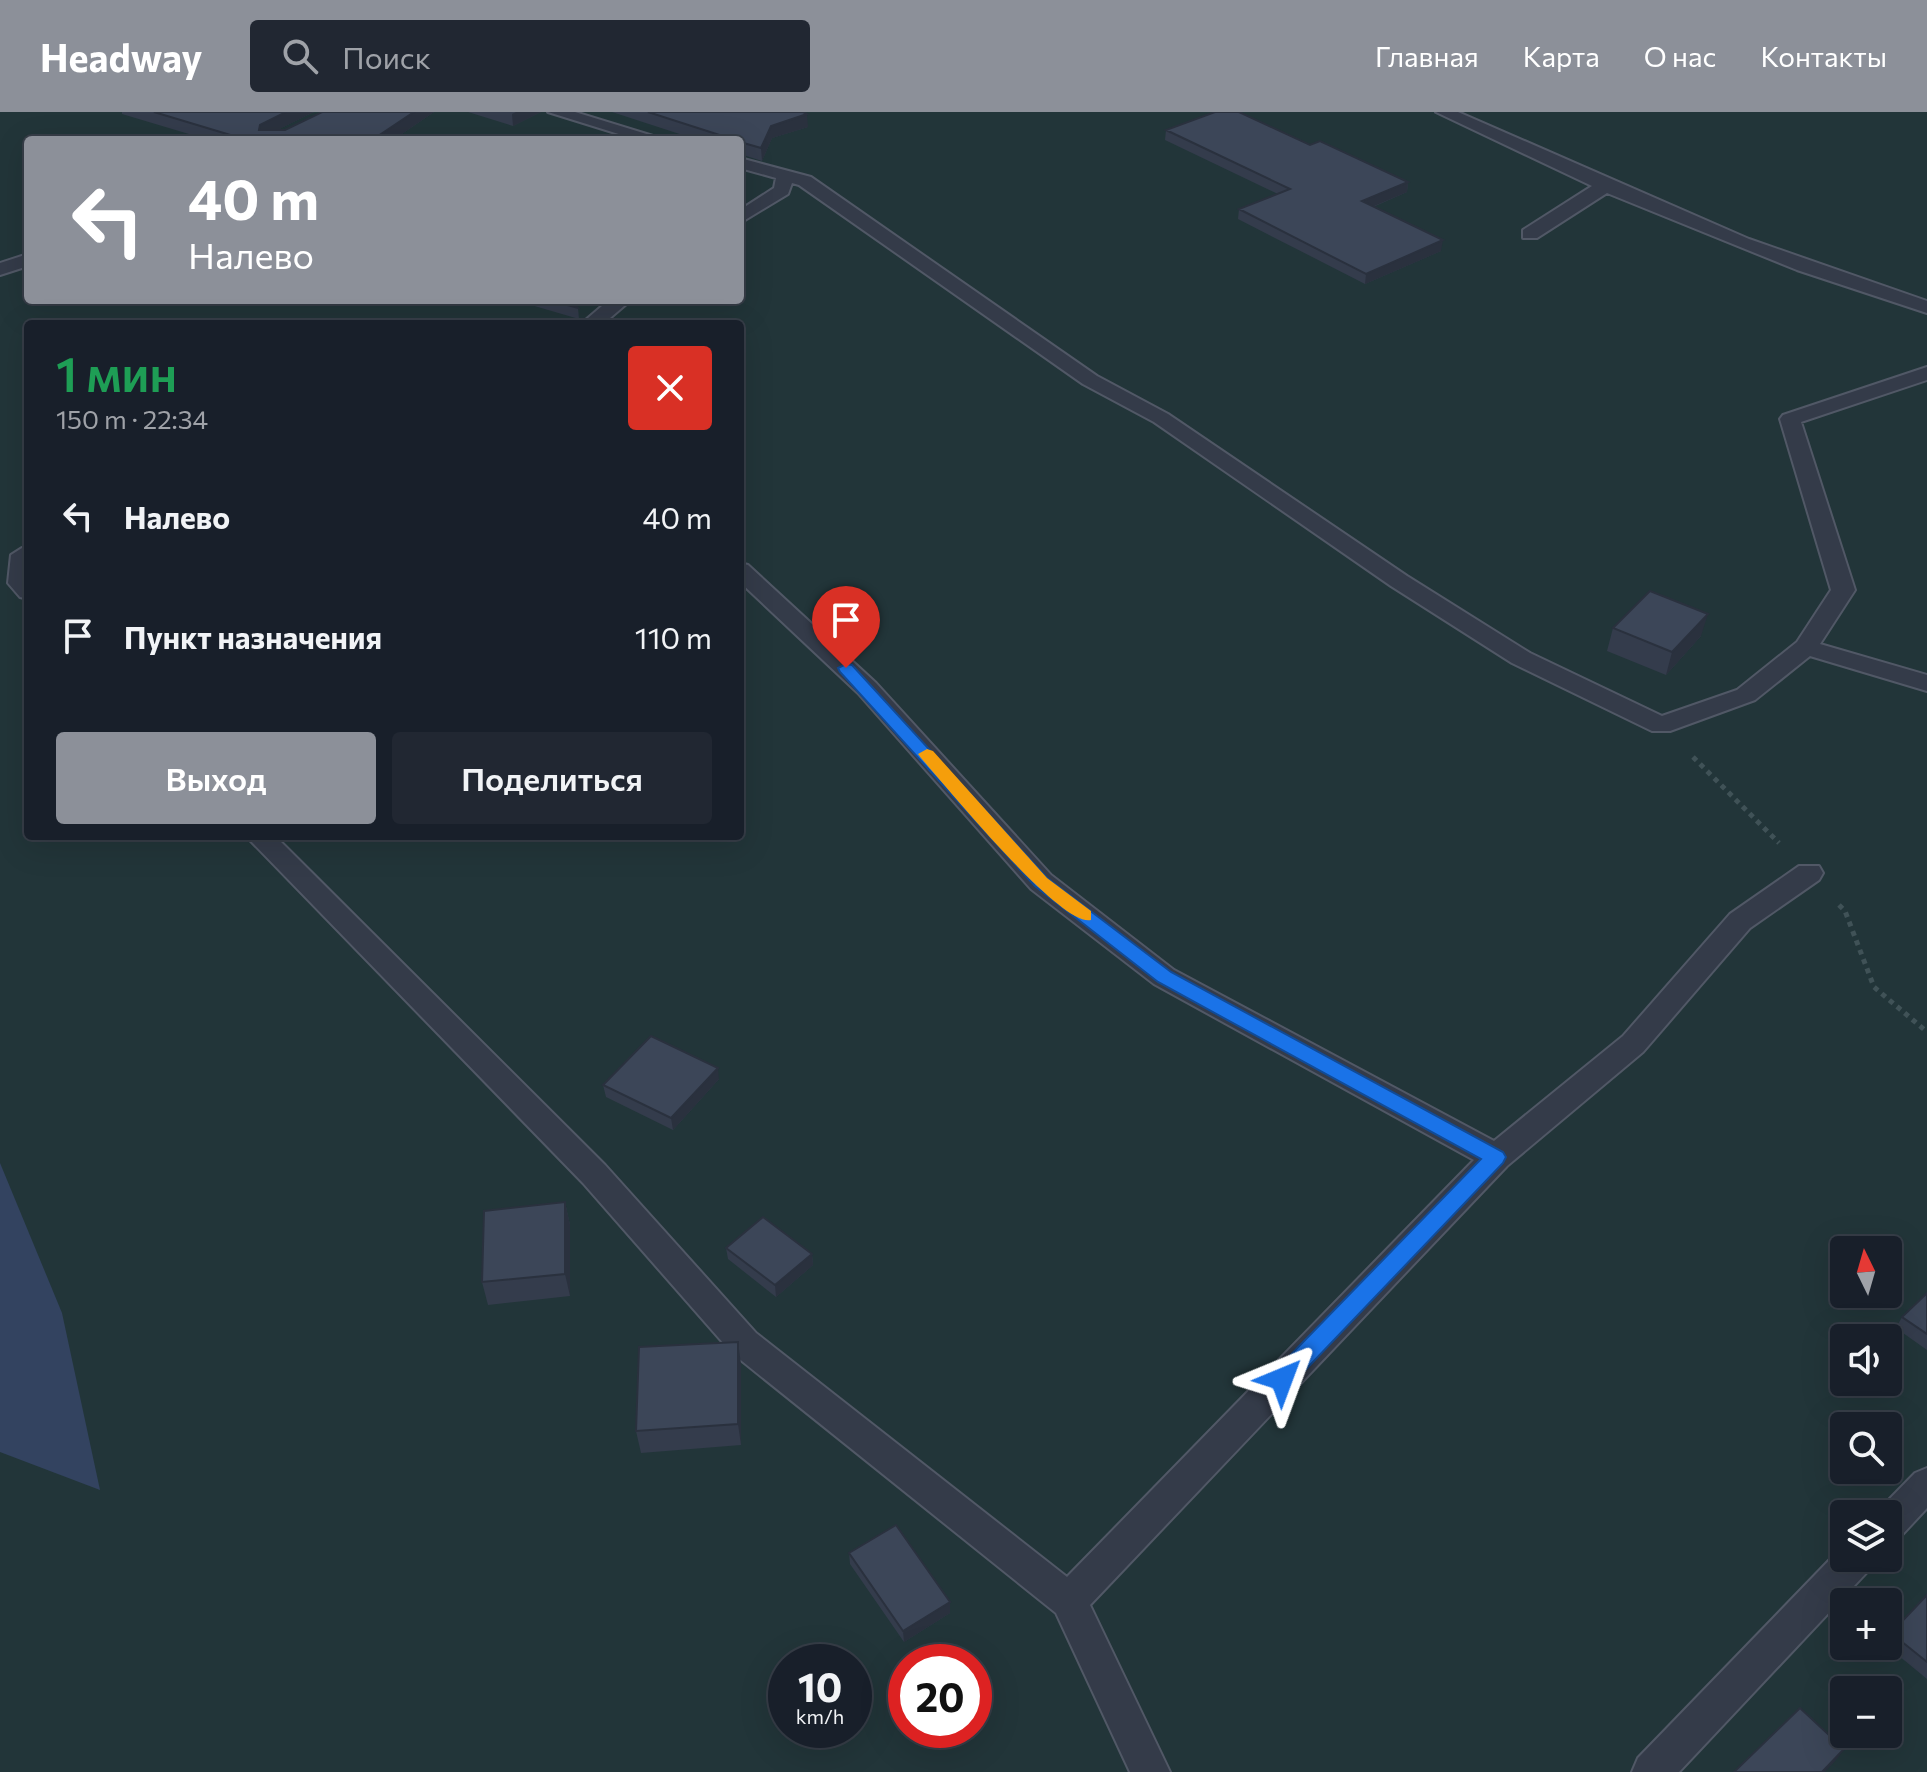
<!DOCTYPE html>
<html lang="ru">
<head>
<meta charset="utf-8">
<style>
  :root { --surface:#181f2a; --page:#212732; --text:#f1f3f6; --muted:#9fa2a8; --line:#363d47; --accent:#8c9099 }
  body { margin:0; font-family:Commissioner,sans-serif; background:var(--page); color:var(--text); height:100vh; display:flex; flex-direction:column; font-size:30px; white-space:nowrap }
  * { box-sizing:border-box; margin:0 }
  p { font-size:26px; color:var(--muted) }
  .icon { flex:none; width:44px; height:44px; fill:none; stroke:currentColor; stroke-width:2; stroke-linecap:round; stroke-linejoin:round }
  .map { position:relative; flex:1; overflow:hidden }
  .panel { position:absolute; left:24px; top:208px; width:720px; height:520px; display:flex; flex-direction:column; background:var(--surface); border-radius:8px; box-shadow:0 8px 32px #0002,0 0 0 2px var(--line) }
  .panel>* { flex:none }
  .guide { position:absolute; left:24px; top:24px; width:720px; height:168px; border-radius:8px; box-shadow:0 8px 32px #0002,0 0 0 2px var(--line); background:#8c9099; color:#fff; overflow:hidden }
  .needle { width:52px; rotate:355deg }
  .fabs { position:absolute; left:1830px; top:1124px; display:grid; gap:16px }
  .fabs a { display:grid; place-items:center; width:72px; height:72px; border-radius:8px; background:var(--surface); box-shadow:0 8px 32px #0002,0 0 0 2px var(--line); font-size:40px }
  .speed { position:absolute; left:768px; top:1532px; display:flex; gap:16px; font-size:40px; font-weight:700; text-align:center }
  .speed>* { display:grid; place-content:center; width:104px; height:104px; border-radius:50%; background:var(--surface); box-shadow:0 8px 32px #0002,0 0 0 2px var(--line); line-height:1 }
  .speed small { font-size:20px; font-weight:400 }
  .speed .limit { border:12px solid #d22; background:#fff; color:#111 }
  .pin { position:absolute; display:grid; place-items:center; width:68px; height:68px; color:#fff; margin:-82px -34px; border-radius:50% 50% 50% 0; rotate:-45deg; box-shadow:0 0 8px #0007 }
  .pin .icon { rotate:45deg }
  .me { position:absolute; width:88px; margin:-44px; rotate:44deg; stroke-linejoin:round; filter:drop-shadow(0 0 6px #0008) }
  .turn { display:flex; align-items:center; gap:28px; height:168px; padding:0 32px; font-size:36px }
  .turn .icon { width:104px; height:104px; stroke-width:2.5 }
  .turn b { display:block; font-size:56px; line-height:68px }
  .round { display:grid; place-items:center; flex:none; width:84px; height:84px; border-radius:8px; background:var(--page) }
  .overview { display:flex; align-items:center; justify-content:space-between; height:136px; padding:0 32px }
  h1 { font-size:48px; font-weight:600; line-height:60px; color:#1e9e55 }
  .action { display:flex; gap:16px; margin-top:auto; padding:16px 32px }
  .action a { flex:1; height:92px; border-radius:8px; background:var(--accent); color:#fff; font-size:32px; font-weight:600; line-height:92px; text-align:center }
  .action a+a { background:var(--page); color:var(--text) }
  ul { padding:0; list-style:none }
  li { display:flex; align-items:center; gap:24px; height:120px; padding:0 32px }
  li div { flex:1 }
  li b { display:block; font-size:30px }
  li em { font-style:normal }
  header { display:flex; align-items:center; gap:48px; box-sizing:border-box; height:112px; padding:0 40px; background:var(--accent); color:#fff }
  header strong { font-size:38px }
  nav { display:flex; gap:44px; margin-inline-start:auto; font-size:28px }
  .search { width:560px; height:72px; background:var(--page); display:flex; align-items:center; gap:20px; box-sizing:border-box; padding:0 28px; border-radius:8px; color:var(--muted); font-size:30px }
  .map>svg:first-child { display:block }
  .green { fill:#223539; fill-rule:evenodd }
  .water { fill:#334360 }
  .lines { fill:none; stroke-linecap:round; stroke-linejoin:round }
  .service-casing { stroke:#515866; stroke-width:4 }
  .path { stroke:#405257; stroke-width:5; stroke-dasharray:5 5; stroke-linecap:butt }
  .service { fill:#343b49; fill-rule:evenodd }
  .wall { fill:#343c4c }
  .shaded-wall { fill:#2a313e }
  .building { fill:#3c4658; stroke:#2a313e; stroke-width:2 }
  .route { fill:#1a73e8; stroke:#114b97; stroke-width:2 }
  .slow { fill:#f59e0b }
</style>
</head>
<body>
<header>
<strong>Headway</strong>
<div class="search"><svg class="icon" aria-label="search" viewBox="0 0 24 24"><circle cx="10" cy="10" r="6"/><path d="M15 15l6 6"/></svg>Поиск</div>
<nav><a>Главная</a><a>Карта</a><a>О нас</a><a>Контакты</a></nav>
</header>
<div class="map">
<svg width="1927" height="1660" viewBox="0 0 1927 1660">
  <rect width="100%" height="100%" fill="#202938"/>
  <!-- green -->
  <path class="green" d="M0,0H1927V1660H0ZM28,28H740V188H28ZM28,212H740V724H28ZM1844,1138H1888V1182H1844ZM1844,1226H1888V1270H1844ZM1844,1314H1888V1358H1844ZM1844,1402H1888V1446H1844ZM1844,1490H1888V1534H1844ZM786,1550H854V1618H786ZM906,1550H974V1618H906ZM1844,1578H1888V1622H1844Z"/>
  <!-- water -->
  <path class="water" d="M0,1051L62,1201L100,1378L0,1340Z"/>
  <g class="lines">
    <defs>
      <path id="service" d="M548,0H575L666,28H638Z
        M1436,0H1458L1749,127L1927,189V201L1797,158L1607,81L1537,126H1523V118L1592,74Z
        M740,46L811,65L1097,264L1168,302L1407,464L1530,541L1662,604L1737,578L1797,530L1831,478L1780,307L1783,303L1927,255V268L1801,310L1855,478L1820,532L1927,563V579L1810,544L1755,588L1670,619H1652L1512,551L1391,474L1154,310L1083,272L799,73L792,71L788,82L740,111V98L774,76L776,66L740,56Z
        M28,142V154L0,163V151Z
        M609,188H631L603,212H581Z
        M22,436L28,438V487L20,485L8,471L11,443Z
        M740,451L748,453L876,571L1051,763L1174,858L1494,1029L1623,924L1730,802L1799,754H1819L1823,761L1819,768L1750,816L1643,940L1507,1054L1090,1493L1170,1660H1130L1056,1501L732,1241L583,1071L246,724H275L605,1053L756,1221L1067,1465L1474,1048L1154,872L1031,777L858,581L740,470Z
        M1927,1356V1396L1901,1424L1888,1429V1402H1875L1915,1361Z
        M1843,1434L1844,1446H1874L1869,1458L1679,1660H1632L1638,1646Z"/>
    </defs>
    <!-- service casing -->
    <use href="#service" class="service-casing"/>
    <!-- path -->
    <path class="path" d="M1693,645L1779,731
      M1839,793L1845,799L1874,875L1927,920"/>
    <!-- service -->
    <use href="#service" class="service"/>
  </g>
  <!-- wall -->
  <path class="wall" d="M122,0H314L277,18H285L322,0H434L393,28H209L122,2Z
    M468,0H541L513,14Z
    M612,0H803L808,15L772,26L762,49L740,42V28H698Z
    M1166,18L1310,33L1408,70L1407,80L1373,95L1441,139L1365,172L1238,107L1239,97L1278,82L1165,28Z
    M514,188H571L578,196L579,207Z
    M1613,516L1701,524L1666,563L1607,539Z
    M719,967L673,1018L606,985L603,973Z
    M565,1090L570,1113V1184L488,1193L482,1170Z
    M726,1136L812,1142L813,1153L776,1185L728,1147Z
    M1927,1181V1238L1896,1216L1902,1205Z
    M741,1252V1333L641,1341L636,1319Z
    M849,1441L950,1501L904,1530L850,1452Z
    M1927,1483V1567L1887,1534L1888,1526L1891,1521Z"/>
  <!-- shaded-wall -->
  <path class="shaded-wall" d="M286,0H314L263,25L259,18L260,13Z
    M414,0H434L393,28H372Z
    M516,0H541L513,14L512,2Z
    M807,2L808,15L772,26L762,49L761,36L771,14Z
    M1408,70L1407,80L1360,100L1362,89Z
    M1443,128L1441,139L1365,172L1366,162Z
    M1708,502L1701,524L1666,563L1672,540Z
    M718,956L719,967L673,1018L671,1006Z
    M565,1090L570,1113V1184L565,1162Z
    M812,1142L813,1153L776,1185L775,1173Z
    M738,1230L741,1252V1333L738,1312Z
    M950,1490V1501L904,1530L903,1519Z
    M1844,1637L1837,1647L1825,1660H1822Z"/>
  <!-- building -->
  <path class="building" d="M154,0H286L260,13L259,18H285L322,0H414L372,28H247Z
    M648,0H803L807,2L771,14L761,36L740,30V28H735Z
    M1215,0H1239L1310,33L1320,29L1408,70L1362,89L1443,128L1366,162L1239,97L1290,77L1166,18Z
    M549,188H571L578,196Z
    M1650,479L1708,502L1672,540L1613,516Z
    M651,924L718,956L671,1006L603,973Z
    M565,1090V1162L482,1170L484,1099Z
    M763,1105L812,1142L775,1173L726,1136Z
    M1927,1181V1222L1902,1205Z
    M738,1230V1312L636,1319L639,1235Z
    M896,1413L950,1490L903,1519L849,1441Z
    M1927,1483V1550L1891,1521Z
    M1800,1596L1844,1637L1822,1660H1734Z"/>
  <!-- route -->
  <path class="route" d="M846,552L852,553L1047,766L1171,860L1503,1040L1506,1045L1503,1051L1290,1274H1274L1271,1267L1274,1260L1481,1047L1158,870L1035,774L840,560L838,556Z"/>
  <!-- slow -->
  <path class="slow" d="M927,637L933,639L1047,766L1091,799V808C1061,816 945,673 921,646L918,642Z"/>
</svg>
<div class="fabs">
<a><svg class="needle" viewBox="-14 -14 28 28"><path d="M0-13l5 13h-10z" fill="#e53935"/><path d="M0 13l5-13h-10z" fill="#9fa2a8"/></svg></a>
<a><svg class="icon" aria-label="sound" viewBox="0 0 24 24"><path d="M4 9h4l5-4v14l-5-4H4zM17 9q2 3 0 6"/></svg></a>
<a><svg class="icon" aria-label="search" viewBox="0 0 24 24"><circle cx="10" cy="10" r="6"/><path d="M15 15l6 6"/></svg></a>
<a><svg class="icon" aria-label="layers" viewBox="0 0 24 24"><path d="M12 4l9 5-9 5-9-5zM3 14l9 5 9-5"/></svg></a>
<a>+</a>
<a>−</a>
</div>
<div class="speed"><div>10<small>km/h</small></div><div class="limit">20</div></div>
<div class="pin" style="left:846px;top:556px;background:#d93025"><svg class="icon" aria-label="arrive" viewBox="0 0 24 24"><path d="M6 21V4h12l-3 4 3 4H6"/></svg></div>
<svg class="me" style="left:1282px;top:1267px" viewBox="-20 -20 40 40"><path d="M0-17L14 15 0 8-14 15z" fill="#1a73e8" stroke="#fff" stroke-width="4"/></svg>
<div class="guide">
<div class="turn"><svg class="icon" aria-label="left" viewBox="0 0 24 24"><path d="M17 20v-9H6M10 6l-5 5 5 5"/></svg><div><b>40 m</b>Налево</div></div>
</div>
<section class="panel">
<div class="overview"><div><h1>1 мин</h1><p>150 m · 22:34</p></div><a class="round" style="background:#d93025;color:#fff"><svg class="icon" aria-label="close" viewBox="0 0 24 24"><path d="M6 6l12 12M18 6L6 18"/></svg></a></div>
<ul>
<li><svg class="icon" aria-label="left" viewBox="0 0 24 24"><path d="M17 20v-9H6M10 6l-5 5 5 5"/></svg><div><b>Налево</b></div><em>40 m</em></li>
<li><svg class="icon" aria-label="arrive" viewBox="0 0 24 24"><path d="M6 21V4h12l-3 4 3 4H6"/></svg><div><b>Пункт назначения</b></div><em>110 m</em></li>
</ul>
<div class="action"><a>Выход</a><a>Поделиться</a></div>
</section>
</div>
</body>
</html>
